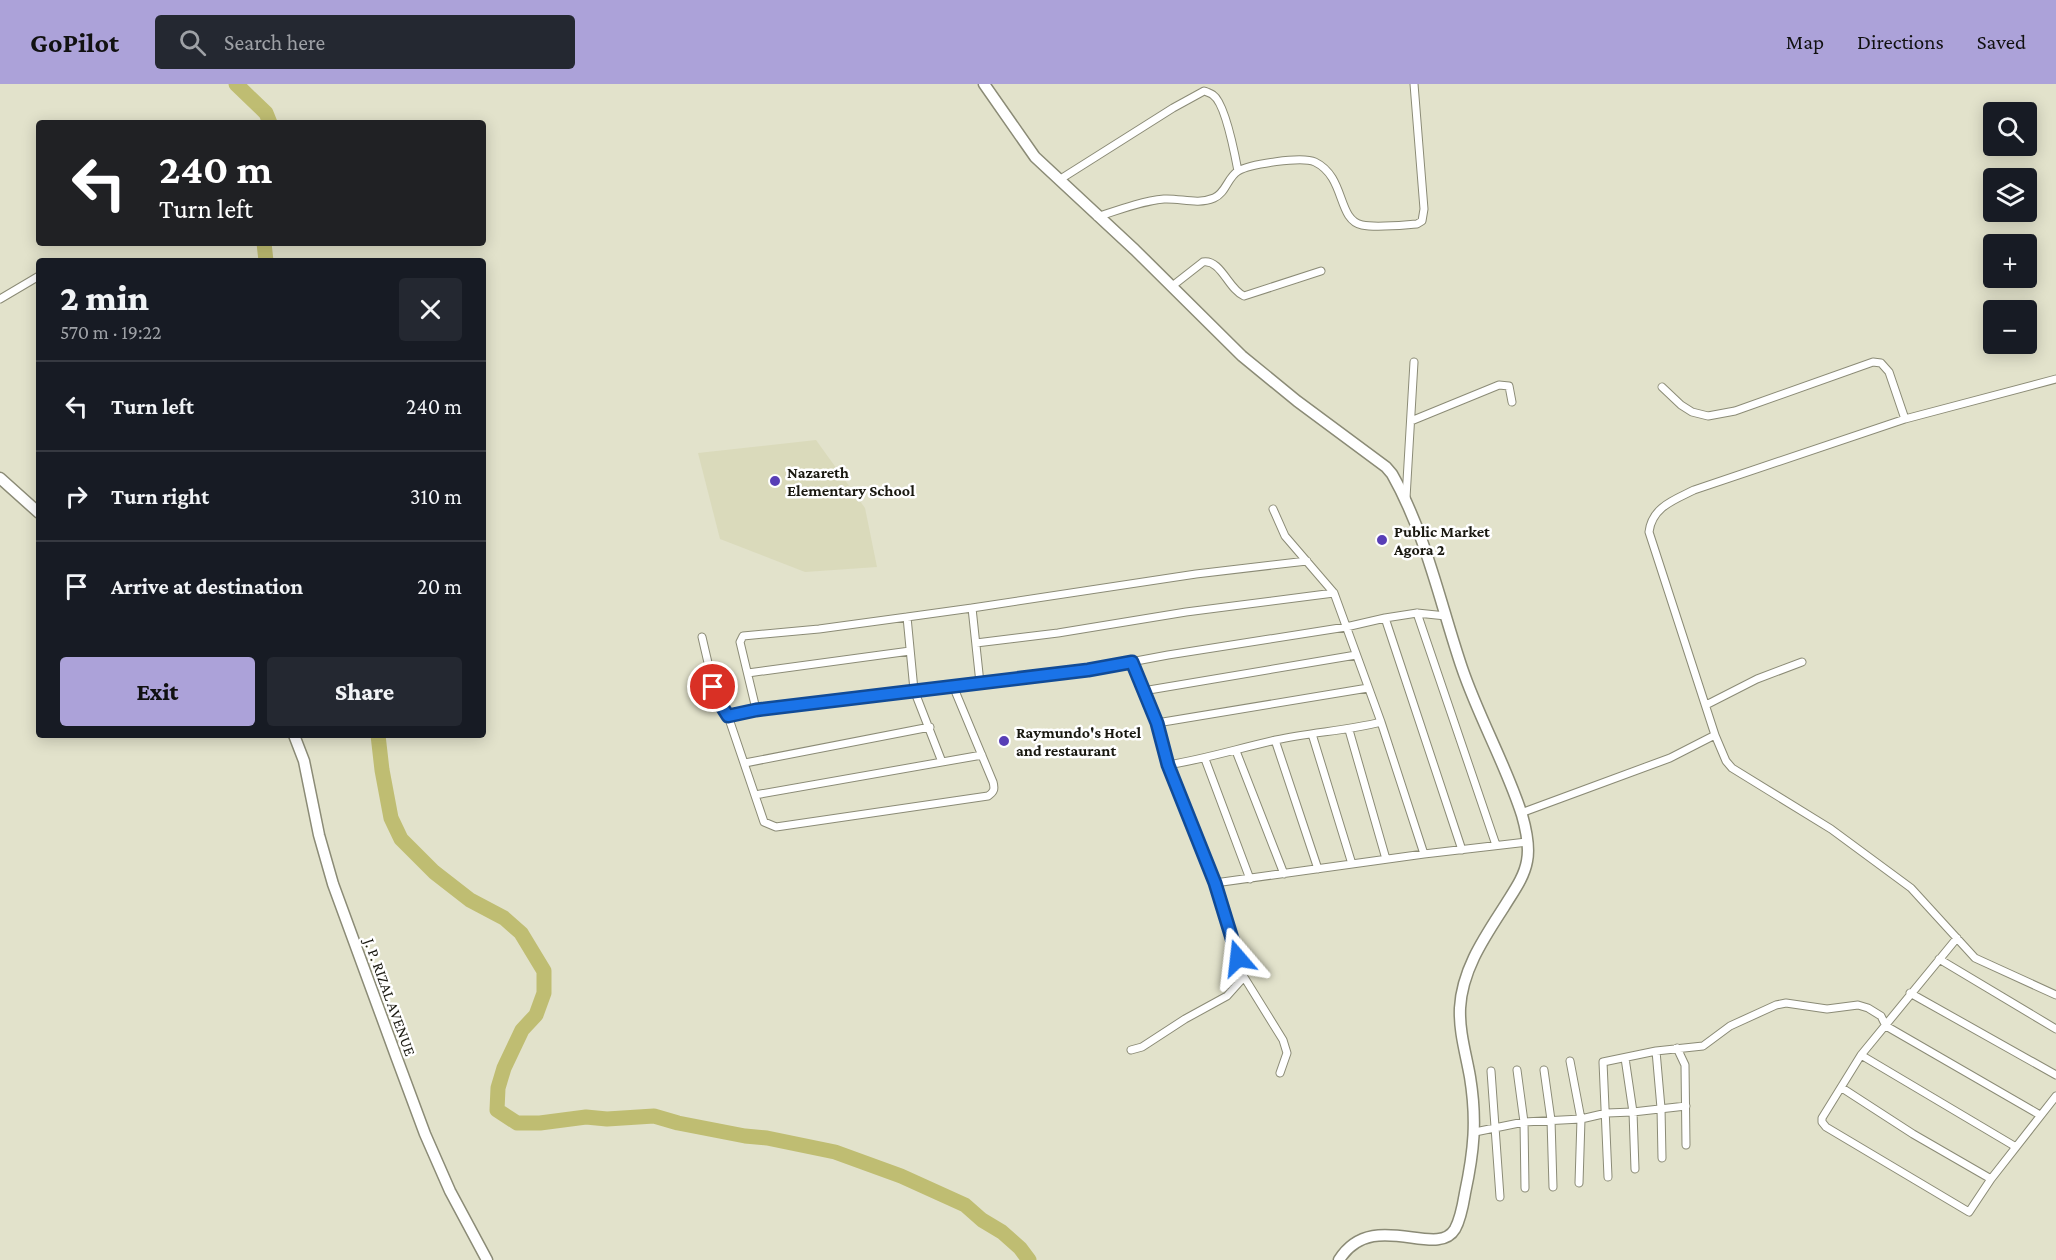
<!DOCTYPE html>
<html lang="en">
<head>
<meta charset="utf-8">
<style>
  :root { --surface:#171b24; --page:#242831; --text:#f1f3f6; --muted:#9ea1a6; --line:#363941; --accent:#aca2d9 }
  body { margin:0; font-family:"Crimson Pro",serif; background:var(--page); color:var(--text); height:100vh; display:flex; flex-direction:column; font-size:22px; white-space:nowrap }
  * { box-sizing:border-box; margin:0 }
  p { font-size:20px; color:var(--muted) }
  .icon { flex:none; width:33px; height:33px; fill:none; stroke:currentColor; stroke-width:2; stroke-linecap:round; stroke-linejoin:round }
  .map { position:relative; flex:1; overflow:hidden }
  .panel { position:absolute; left:36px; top:174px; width:450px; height:480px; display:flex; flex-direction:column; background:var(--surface); border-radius:6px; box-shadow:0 3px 15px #0003 }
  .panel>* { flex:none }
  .top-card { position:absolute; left:36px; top:36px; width:450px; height:126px; border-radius:6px; box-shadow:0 3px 15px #0003; background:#202124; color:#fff; overflow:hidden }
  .controls { position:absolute; left:1983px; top:18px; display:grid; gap:12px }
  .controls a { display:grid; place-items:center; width:54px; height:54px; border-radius:6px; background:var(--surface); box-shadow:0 3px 15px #0003; font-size:30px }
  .pin { position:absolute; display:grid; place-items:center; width:51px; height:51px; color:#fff; margin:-26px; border:3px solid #fff; border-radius:50%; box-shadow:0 2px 6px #0007 }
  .me { position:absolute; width:66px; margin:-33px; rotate:343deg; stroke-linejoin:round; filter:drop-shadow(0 0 4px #0008) }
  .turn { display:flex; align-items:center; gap:21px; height:126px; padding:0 24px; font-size:27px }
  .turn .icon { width:78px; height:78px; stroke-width:2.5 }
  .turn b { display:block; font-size:42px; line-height:51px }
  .round { display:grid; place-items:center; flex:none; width:63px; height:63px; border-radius:6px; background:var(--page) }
  .summary { display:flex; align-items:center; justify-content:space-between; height:102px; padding:0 24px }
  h1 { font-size:36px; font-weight:800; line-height:45px }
  .action { display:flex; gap:12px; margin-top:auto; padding:12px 24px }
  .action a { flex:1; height:69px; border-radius:6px; background:var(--accent); color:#111; font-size:24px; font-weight:800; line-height:69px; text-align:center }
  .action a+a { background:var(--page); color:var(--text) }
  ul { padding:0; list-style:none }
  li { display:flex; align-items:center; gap:18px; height:90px; padding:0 24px; border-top:2px solid var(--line) }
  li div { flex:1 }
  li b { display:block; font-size:22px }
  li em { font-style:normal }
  header { display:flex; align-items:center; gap:36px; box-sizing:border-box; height:84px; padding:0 30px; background:var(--accent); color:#111 }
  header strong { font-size:28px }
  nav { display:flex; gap:33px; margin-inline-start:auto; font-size:21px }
  .search { width:420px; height:54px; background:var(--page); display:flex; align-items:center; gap:15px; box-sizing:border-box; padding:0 21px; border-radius:6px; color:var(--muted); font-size:22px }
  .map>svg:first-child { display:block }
  .built { fill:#dadabb }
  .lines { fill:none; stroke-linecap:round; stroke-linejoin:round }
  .river { stroke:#bfbd72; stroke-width:15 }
  .street-casing { stroke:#8b8b76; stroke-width:9 }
  .secondary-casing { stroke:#8b8b76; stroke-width:13 }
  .primary-casing { stroke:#8b8b76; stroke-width:13 }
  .street { stroke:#fff; stroke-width:7 }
  .secondary { stroke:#fff; stroke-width:10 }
  .primary { stroke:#fff; stroke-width:10 }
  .route-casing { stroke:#114b97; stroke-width:15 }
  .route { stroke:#1a73e8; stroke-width:10 }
  .poi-dot { fill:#583eb6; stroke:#fff; stroke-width:2 }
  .labels { text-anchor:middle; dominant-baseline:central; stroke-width:5; stroke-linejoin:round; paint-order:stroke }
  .poi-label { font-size:16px; font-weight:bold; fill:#191810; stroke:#fff; text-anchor:start }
  .street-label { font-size:16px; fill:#191810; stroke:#fff }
</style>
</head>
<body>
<header>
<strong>GoPilot</strong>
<div class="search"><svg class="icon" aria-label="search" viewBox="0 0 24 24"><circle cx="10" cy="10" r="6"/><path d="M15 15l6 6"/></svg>Search here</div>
<nav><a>Map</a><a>Directions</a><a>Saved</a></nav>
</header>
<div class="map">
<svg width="2056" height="1176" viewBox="0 0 2056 1176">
  <rect width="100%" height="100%" fill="#e2e2cb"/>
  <!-- built -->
  <path class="built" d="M816,356L865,424L877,483L805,488L720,455L698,369Z"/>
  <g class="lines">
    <!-- river -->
    <path class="river" d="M236,0L266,29L270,39
      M264,159L266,177
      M378,651L382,686L391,734L401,755L434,788L470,816L504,834L521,849L544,887V909L536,931L522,946L504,984L498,1004L497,1026L517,1039H540L586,1033L607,1035L654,1032L678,1039L745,1052L767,1054L835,1068L901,1092L965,1121L982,1136L1002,1148L1020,1164L1029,1176"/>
    <defs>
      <path id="street" d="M1059,96L1173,24L1204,7C1205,7 1212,10 1213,11C1225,19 1235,71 1238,87
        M1097,133C1118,126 1142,117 1164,115C1181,114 1197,121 1214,114C1226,109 1227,94 1238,87C1250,80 1302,72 1315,78C1346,93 1337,136 1362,141C1377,144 1402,141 1417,140L1422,137L1424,125L1414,0
        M1171,203L1203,178C1221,175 1228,205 1244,212L1321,187
        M0,215L39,192
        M1662,303L1681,321L1692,328L1708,332L1735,327L1873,278L1881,279L1889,288L1905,335
        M1411,337L1499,301L1509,302L1512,318
        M1406,414L1414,278
        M1273,425L1285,452L1334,509L1381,638L1424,770
        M1417,529L1496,761
        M1385,534L1462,766
        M702,553L716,613L728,632
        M976,559L1058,549L1186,528L1334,509
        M1132,578L1157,639L1168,681L1215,799L1424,770L1527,758
        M748,589L910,567
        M980,599L972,524L1196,490L1307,477
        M953,602L993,698C995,705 994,708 988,712L776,743L764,738L728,632L756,625L1088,586L1168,571L1346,543L1385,534L1417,529L1446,532
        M1143,607L1356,571
        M1706,621L1757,595L1802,578
        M756,625L740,558L743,552L819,545L907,533
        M1157,639L1368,604
        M1349,646L1386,775
        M1312,650L1352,780
        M1715,651L1649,448C1652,423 1674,416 1694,406L1905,335L2056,295
        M1275,656L1318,785
        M1236,667L1284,790
        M1205,675L1250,795
        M942,678L914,606L907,533L972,524
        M745,679L930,643
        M1168,681C1205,675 1240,664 1276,656C1311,648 1346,647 1381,638
        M755,711L982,671
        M1521,729L1670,674L1715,651L1726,677L1732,684L1831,745L1911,804L1975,874L2056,911
        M1957,854L1861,971L1822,1034V1038L1826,1043L1969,1128L1991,1095L2056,1012
        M1939,875L2056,945
        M1244,893L1283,956L1287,969L1280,989
        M1910,909L2056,991
        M1677,964L1685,981L1686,1061
        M1131,966L1142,963L1185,935L1227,912L1244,893L1215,799
        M1656,967L1661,1024L1662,1074
        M1861,971L2016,1063
        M1625,974L1633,1028L1635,1085
        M1570,977L1581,1035L1579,1099
        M1517,986L1524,1038L1525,1104
        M1544,986L1551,1036L1553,1103
        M1491,987L1500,1113
        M1842,1004L1913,1050L1991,1095
        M1475,1048L1524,1038L1581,1035L1607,1029L1633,1028L1686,1022
        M1608,1093L1603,978L1656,967L1703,962L1730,942L1776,921L1786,919L1827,925L1858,921L1868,924L1881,932L1886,942L2040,1031"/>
      <path id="secondary" d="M984,0L1035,73L1135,166L1242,272L1297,317L1386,383L1392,390C1426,450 1440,519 1462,584C1479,634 1506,681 1522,731C1526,745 1530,762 1527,777C1524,794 1513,808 1504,823C1484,854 1462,886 1460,924C1459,948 1466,970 1470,993C1477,1036 1474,1067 1465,1109C1463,1121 1461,1134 1455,1145C1437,1176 1372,1123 1339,1176"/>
      <path id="primary" d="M0,394L39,429
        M294,651L304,677L319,751L333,800L396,972L425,1050L450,1107L487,1176"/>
    </defs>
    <!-- street casing -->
    <use href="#street" class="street-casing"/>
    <!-- secondary casing -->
    <use href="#secondary" class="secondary-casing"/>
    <!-- primary casing -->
    <use href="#primary" class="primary-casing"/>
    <!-- street -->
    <use href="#street" class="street"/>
    <!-- secondary -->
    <use href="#secondary" class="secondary"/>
    <!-- primary -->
    <use href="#primary" class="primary"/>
  </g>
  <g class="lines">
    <defs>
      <path id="route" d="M713,603L716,613L728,632L756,626L1088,586L1132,578L1157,639L1168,681L1215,799L1238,874"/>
    </defs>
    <!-- route casing -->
    <use href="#route" class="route-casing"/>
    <!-- route -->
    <use href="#route" class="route"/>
  </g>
  <!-- markers -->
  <g class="poi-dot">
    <circle cx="775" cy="397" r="6"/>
    <circle cx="1382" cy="456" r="6"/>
    <circle cx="1004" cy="657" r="6"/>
  </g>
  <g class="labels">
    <!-- poi labels -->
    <g class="poi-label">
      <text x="787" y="388">Nazareth<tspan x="787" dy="18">Elementary School</tspan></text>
      <text x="1394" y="447">Public Market<tspan x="1394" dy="18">Agora 2</tspan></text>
      <text x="1016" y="648">Raymundo's Hotel<tspan x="1016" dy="18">and restaurant</tspan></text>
    </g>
    <!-- street labels -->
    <g class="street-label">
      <text transform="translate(390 913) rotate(70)">J. P. RIZAL AVENUE</text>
    </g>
  </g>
</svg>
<div class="controls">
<a><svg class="icon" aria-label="search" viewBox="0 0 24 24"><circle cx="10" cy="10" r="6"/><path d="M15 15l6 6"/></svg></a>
<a><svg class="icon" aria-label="layers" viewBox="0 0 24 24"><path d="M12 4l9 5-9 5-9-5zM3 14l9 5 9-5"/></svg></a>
<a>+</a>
<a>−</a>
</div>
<div class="pin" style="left:713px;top:603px;background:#d93025"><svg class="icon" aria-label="arrive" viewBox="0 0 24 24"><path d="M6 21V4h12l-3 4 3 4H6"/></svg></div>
<svg class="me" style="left:1238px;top:874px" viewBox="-20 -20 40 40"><path d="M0-17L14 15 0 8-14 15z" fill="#1a73e8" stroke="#fff" stroke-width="4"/></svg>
<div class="top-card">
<div class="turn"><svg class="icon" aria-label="left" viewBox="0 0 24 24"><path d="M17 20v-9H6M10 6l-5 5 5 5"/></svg><div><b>240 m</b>Turn left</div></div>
</div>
<section class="panel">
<div class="summary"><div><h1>2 min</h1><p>570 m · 19:22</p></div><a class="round"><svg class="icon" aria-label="close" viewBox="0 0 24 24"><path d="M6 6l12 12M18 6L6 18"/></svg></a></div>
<ul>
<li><svg class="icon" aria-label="left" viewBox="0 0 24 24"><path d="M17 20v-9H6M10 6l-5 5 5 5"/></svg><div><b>Turn left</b></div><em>240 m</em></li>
<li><svg class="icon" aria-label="right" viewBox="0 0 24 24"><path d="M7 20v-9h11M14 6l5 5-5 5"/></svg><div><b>Turn right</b></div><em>310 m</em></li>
<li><svg class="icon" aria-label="arrive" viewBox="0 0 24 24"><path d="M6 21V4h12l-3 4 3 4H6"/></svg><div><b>Arrive at destination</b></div><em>20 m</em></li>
</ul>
<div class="action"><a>Exit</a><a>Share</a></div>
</section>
</div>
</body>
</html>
